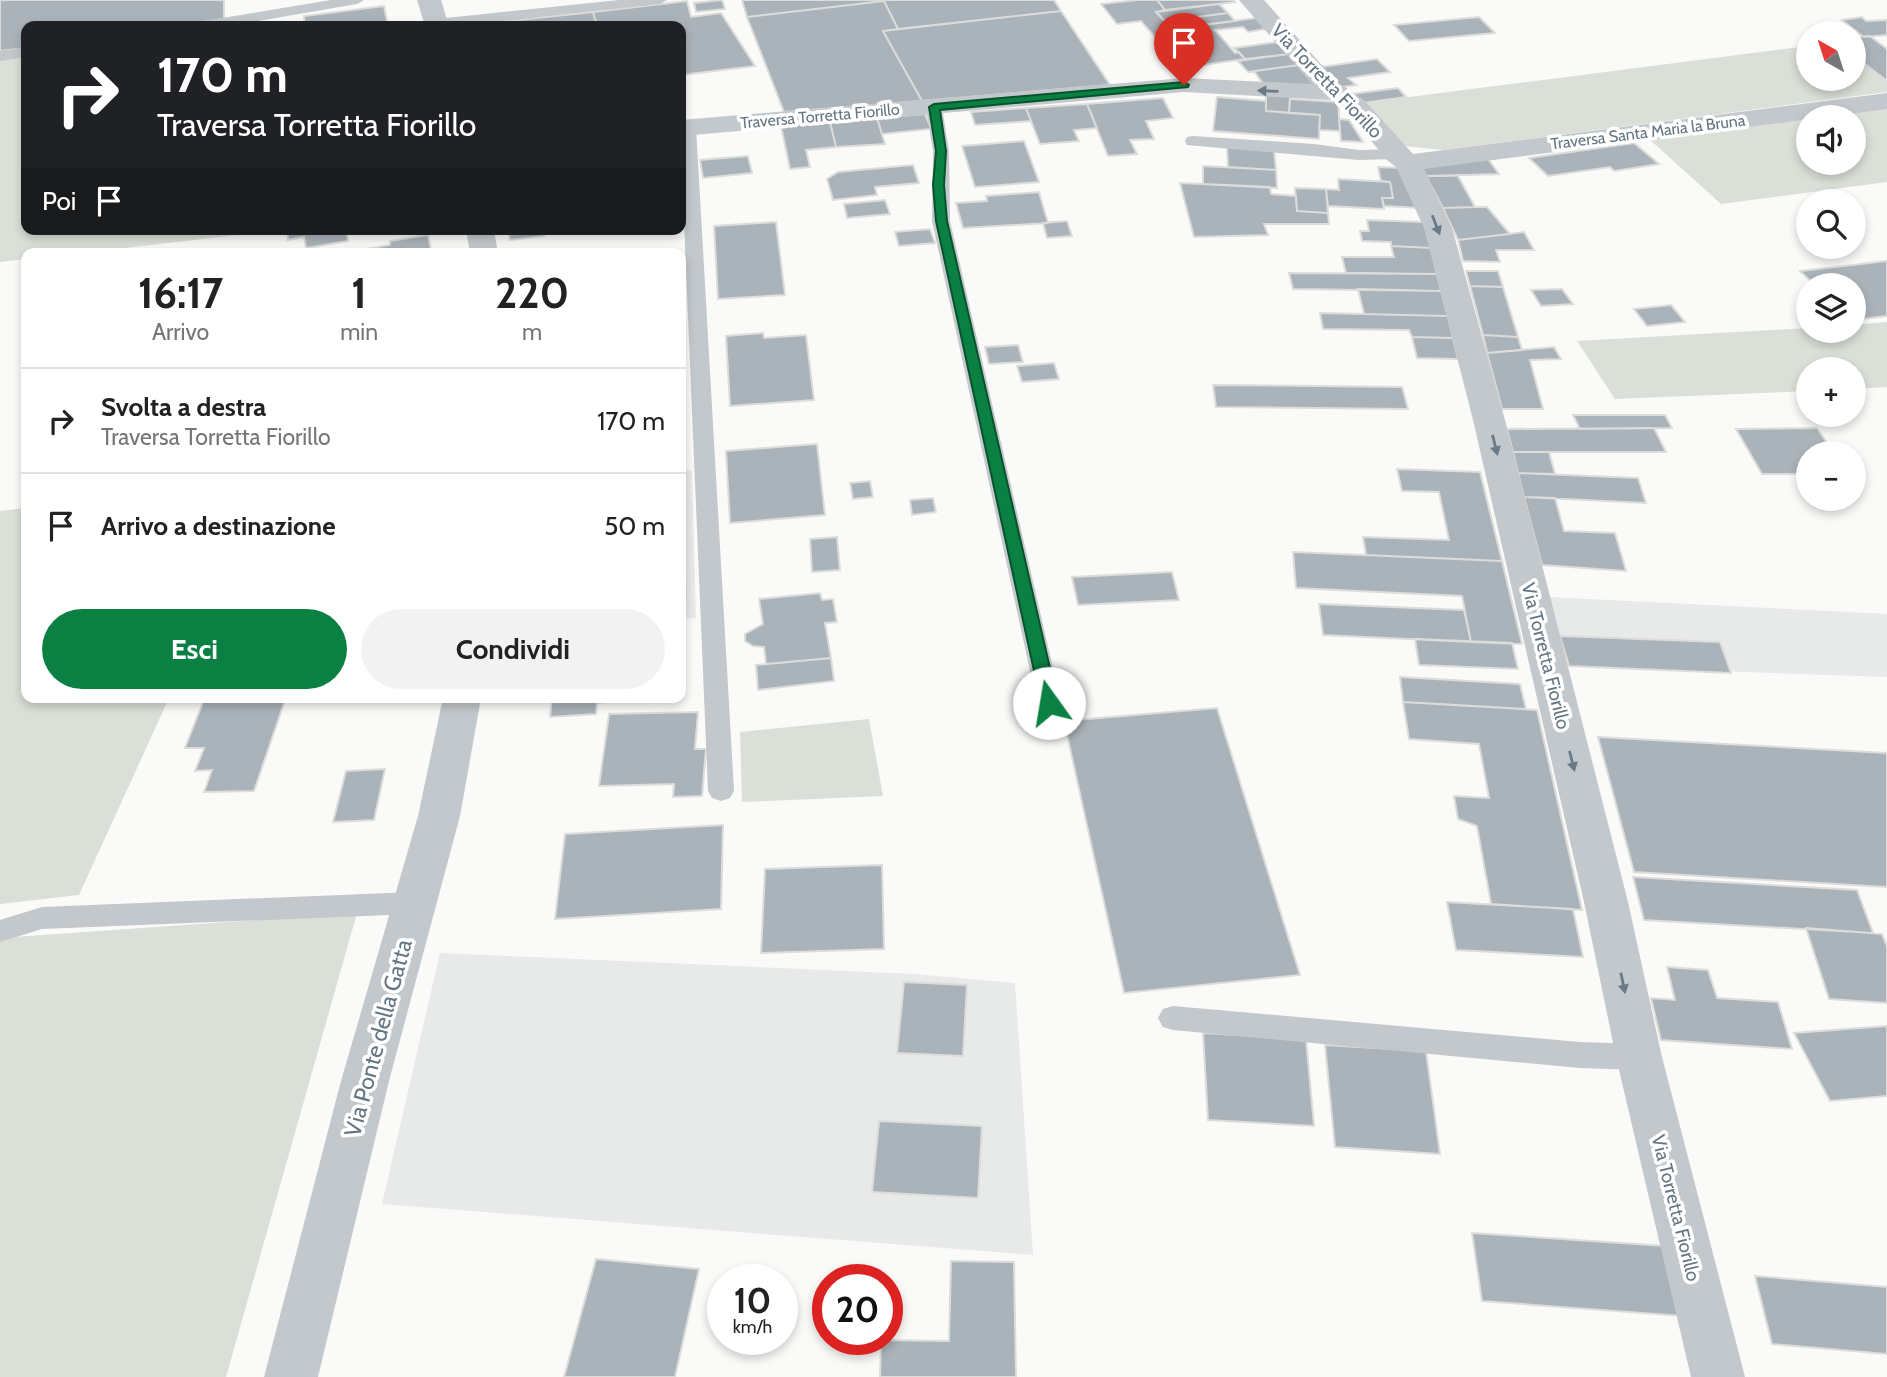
<!DOCTYPE html>
<html lang="it">
<head>
<meta charset="utf-8">
<style>
  :root { --surface:#fff; --page:#f2f2f2; --text:#222; --muted:#767676; --line:#e0e0e0; --accent:#0b8043 }
  body { margin:0; font-family:Cabin,sans-serif; background:var(--page); color:var(--text); height:100vh; display:flex; flex-direction:column; font-size:26px; white-space:nowrap }
  * { box-sizing:border-box; margin:0 }
  p { font-size:23px; color:var(--muted) }
  .icon { flex:none; width:38px; height:38px; fill:none; stroke:currentColor; stroke-width:2; stroke-linecap:round; stroke-linejoin:round }
  .map { position:relative; flex:1; overflow:hidden }
  .side { position:absolute; left:21px; top:248px; width:665px; height:455px; display:flex; flex-direction:column; background:var(--surface); border-radius:14px; box-shadow:0 4px 10px #0003 }
  .side>* { flex:none }
  .guide { position:absolute; left:21px; top:21px; width:665px; height:214px; border-radius:14px; box-shadow:0 4px 10px #0003; background:#202124; color:#fff; overflow:hidden }
  .needle { width:46px; rotate:321deg }
  .tools { position:absolute; left:1796px; top:21px; display:grid; gap:14px }
  .tools a { display:grid; place-items:center; width:70px; height:70px; border-radius:50%; background:var(--surface); box-shadow:0 4px 10px #0003; font-size:35px }
  .speed { position:absolute; left:707px; top:1264px; display:flex; gap:14px; font-size:35px; font-weight:700; text-align:center }
  .speed>* { display:grid; place-content:center; width:91px; height:91px; border-radius:50%; background:var(--surface); box-shadow:0 4px 10px #0003; line-height:1 }
  .speed small { font-size:18px; font-weight:400 }
  .speed .limit { border:10px solid #d22; background:#fff; color:#111 }
  .pin { position:absolute; display:grid; place-items:center; width:60px; height:60px; color:#fff; margin:-72px -30px; border-radius:50% 50% 50% 0; rotate:-45deg; box-shadow:0 0 7px #0007 }
  .pin .icon { rotate:45deg }
  .me { position:absolute; width:77px; margin:-38px; rotate:347deg; stroke-linejoin:round; filter:drop-shadow(0 0 5px #0008) }
  .turn { display:flex; align-items:center; gap:24px; height:147px; padding:0 21px; font-size:32px }
  .turn .icon { width:91px; height:91px; stroke-width:2.5 }
  .turn b { display:block; font-size:49px; line-height:60px }
  .then { display:flex; align-items:center; height:66px; padding:0 21px; background:#0003; gap:14px; font-size:26px }
  .eta { display:flex; justify-content:space-evenly; align-items:center; height:119px; text-align:center }
  .eta b { font-size:42px; font-weight:800; line-height:49px }
  .primary-button { display:flex; gap:14px; margin-top:auto; padding:14px 21px }
  .primary-button a { flex:1; height:80px; border-radius:42px; background:var(--accent); color:#fff; font-size:28px; font-weight:800; line-height:80px; text-align:center }
  .primary-button a+a { background:var(--page); color:var(--text) }
  ul { padding:0; list-style:none }
  li { display:flex; align-items:center; gap:21px; height:105px; padding:0 21px; border-top:2px solid var(--line) }
  li div { flex:1 }
  li b { display:block; font-size:26px }
  li em { font-style:normal }
  .map>svg:first-child { display:block }
  .built { fill:#e8e9e9 }
  .green { fill:#dadfd7 }
  .building { fill:#aab3b9; stroke:#dcdcda; stroke-width:2 }
  .lines { fill:none; stroke-linecap:round; stroke-linejoin:round }
  .service { fill:#c3c8cc; fill-rule:evenodd }
  .minor { fill:#c3c8cc; fill-rule:evenodd }
  .oneway { fill:#6a7a87 }
  .route { fill:#0b8043; stroke:#07532c; stroke-width:2 }
  .labels { text-anchor:middle; dominant-baseline:central; stroke-width:7; stroke-linejoin:round; paint-order:stroke }
  .far-street-label { font-size:16px; fill:#657683; stroke:#fff }
  .street-label { font-size:19px; fill:#657683; stroke:#fff }
  .near-street-label { font-size:23px; fill:#657683; stroke:#fff }
</style>
</head>
<body>
<div class="map">
<svg width="1887" height="1377" viewBox="0 0 1887 1377">
  <rect width="100%" height="100%" fill="#fafaf8"/>
  <!-- built -->
  <path class="built" d="M692,470L696,618L681,619V471Z
    M1549,597L1887,614V677L1569,666Z
    M440,953L914,974L1015,983L1033,1255L382,1204Z"/>
  <!-- green -->
  <path class="green" d="M1808,46V79H1853V55L1887,81V92L1444,150L1403,146L1363,103Z
    M26,55V229H262V232L74,254H26V259L0,262V59Z
    M1887,108V182L1721,204L1649,139L1808,118V163H1853V117H1815Z
    M1887,322V387L1853,389V369H1808V391L1615,399L1577,341L1808,328V331H1853V325Z
    M26,508V698H169L79,895L0,904V511Z
    M869,719L883,796L742,802L740,732Z
    M357,913L226,1377H0V938Z"/>
  <!-- building -->
  <path class="building" d="M0,0H224V19L174,26H26V48L0,51Z
    M722,0L725,9L696,12L694,3Z
    M742,0H1054L1061,11L898,29L884,1L747,17Z
    M1137,0H1157L1165,10L1156,12L1178,36L1156,38L1141,21L1117,24L1101,4Z
    M1157,0H1233L1235,2L1165,10Z
    M687,1L691,17L721,13L755,66L681,75V26H597L593,12Z
    M884,1L898,29L883,31L922,101L784,112L747,17Z
    M1219,4L1228,13L1165,21L1156,12Z
    M384,6L388,26H299H305L304,16Z
    M1061,11L1110,85L922,101L883,31Z
    M593,12L597,26H481L480,24Z
    M1228,13L1235,21L1172,29L1165,21Z
    M1479,17L1495,33L1409,41L1394,25Z
    M1862,17L1866,21L1887,20V35L1864,37L1842,20Z
    M1256,18L1266,29L1248,32L1243,27L1215,30L1235,53L1239,52L1245,59L1203,65L1172,29Z
    M1870,36L1887,49V81L1853,55V37Z
    M1278,42L1289,54L1245,59L1234,48Z
    M1289,54L1299,65L1248,72L1238,61Z
    M1377,59L1390,72L1348,78L1356,85L1341,87L1321,67Z
    M1299,65L1317,85L1265,86L1254,71Z
    M1398,88L1406,97L1363,103L1351,94Z
    M1266,95L1290,96L1289,113L1266,111Z
    M1217,97L1266,101V111L1320,115L1319,139L1213,131Z
    M1163,98L1173,118L1146,121L1154,139L1130,140L1137,154L1108,156L1087,104Z
    M1290,99L1338,102L1340,131L1319,130L1320,115L1289,113Z
    M1087,104L1097,128L1074,130L1079,141L1040,144L1026,108Z
    M1026,108L1031,121L975,125L971,112Z
    M925,114L931,129L882,134L877,118Z
    M877,118L885,144L836,147L830,122Z
    M1339,119L1349,120L1363,142L1341,141Z
    M830,122L836,147L806,150L810,167L790,169L781,126Z
    M1024,141L1039,182L975,187L962,146Z
    M1634,143L1659,164L1614,171L1610,167L1548,176L1529,158Z
    M1227,147L1274,150L1276,170L1228,167Z
    M748,156L752,173L703,178L700,160Z
    M1488,159L1499,174L1426,176L1421,167Z
    M913,165L919,183L875,187L877,195L833,200L827,179L838,172Z
    M1203,166L1276,170L1277,188L1203,184Z
    M1378,167L1403,168L1420,208L1384,206L1382,198H1393L1390,182L1381,181Z
    M1426,176H1458L1475,207L1443,208Z
    M1338,179L1390,182L1393,198H1382L1384,209L1328,206L1326,189L1339,190Z
    M1180,183L1270,187L1271,194L1296,196L1297,211L1328,213L1329,224H1264L1268,235L1194,237Z
    M1295,188L1326,189L1328,213L1297,211Z
    M1039,192L1048,223L963,228L956,203L987,201L986,196Z
    M885,200L890,214L847,218L844,204Z
    M1475,207H1487L1510,234L1458,240L1443,208Z
    M1367,220L1424,222L1431,248L1391,246V242L1362,241L1360,231H1369Z
    M1067,221L1072,236L1047,238L1043,223Z
    M776,222L785,295L718,299L714,226Z
    M287,229H377L347,234L348,241L306,248L304,237L288,240Z
    M508,229H543L544,236L510,240Z
    M930,229L935,243L899,246L895,232Z
    M1524,232L1534,250H1496L1500,262L1463,261L1458,240Z
    M428,235L432,254H337L390,245V241Z
    M1391,246L1431,248L1437,274L1346,273L1342,257H1394Z
    M1887,261V316L1853,320V285H1815L1800,271Z
    M1466,271H1498L1503,287L1470,286Z
    M1289,273L1437,274L1441,291L1293,289Z
    M1470,286L1503,287L1518,337L1483,335Z
    M1358,289L1441,291L1448,316L1364,314Z
    M1562,289L1573,304L1541,306L1531,290Z
    M1671,305L1685,322L1647,326L1634,309Z
    M1320,313L1448,316L1453,338L1412,337L1409,330L1323,329Z
    M763,333L764,338L806,335L814,400L730,406L726,336Z
    M1483,335L1518,337L1522,350L1487,353Z
    M1412,337L1453,338L1458,359L1417,358Z
    M1018,345L1023,362L989,364L985,347Z
    M1554,347L1561,359L1530,360L1543,409H1502L1487,353Z
    M1054,363L1059,379L1022,382L1017,366Z
    M1213,385L1402,387L1408,409L1216,407Z
    M1573,415H1665L1672,428L1580,429Z
    M1654,428L1666,452H1513L1507,429Z
    M1817,428L1834,453H1808V474H1762L1736,429Z
    M817,444L825,515L730,523L726,451Z
    M1513,452H1549L1555,474L1518,473Z
    M1397,469L1480,472L1502,561L1366,555L1363,537L1449,540L1439,492L1402,491Z
    M1518,473L1638,478L1646,503L1524,497Z
    M681,476L686,597H681Z
    M870,481L873,497L853,499L850,483Z
    M1524,497L1555,498L1564,531L1615,533L1626,571L1542,565Z
    M933,498L936,512L912,515L910,500Z
    M837,537L840,570L812,572L810,539Z
    M1293,552L1502,561L1522,644L1471,642L1462,596L1296,588Z
    M1172,572L1179,600L1078,605L1072,577Z
    M820,593L822,600L833,599L837,622L825,623L831,658L766,664L764,647L753,646L745,641V634L763,624L759,599Z
    M1319,604L1464,610L1471,642L1323,635Z
    M1560,636L1720,642L1731,673L1569,666Z
    M1415,639L1512,643L1518,669L1419,665Z
    M831,658L834,681L758,690L756,665Z
    M1400,677L1520,684L1526,709L1403,702Z
    M552,698H655L597,703L596,714L550,717Z
    M285,700L254,791L204,792L212,770L195,771L204,748H185L203,702Z
    M1403,702L1537,710L1582,910L1491,904L1477,826L1458,819L1454,796L1489,798L1479,744L1409,739Z
    M1217,708L1300,975L1124,993L1064,721Z
    M698,712L695,749H706L702,796L673,797L674,784L599,786L609,714Z
    M1598,737L1887,753V887L1634,872Z
    M385,769L374,820L333,822L346,771Z
    M723,825L721,909L555,919L565,834Z
    M882,865L884,949L761,953L765,869Z
    M1633,877L1857,890L1873,933L1644,920Z
    M1447,902L1573,909L1583,957L1456,950Z
    M1806,928L1882,934L1887,946V1003L1829,999Z
    M1667,967L1708,970L1717,998L1778,1002L1792,1049L1661,1040L1651,998L1675,1000Z
    M904,982L967,985L963,1056L897,1053Z
    M1887,1026V1096L1830,1101L1794,1033Z
    M1203,1033L1306,1039L1314,1126L1208,1120Z
    M1325,1045L1426,1051L1440,1154L1335,1147Z
    M879,1121L982,1126L978,1198L872,1192Z
    M1472,1233L1666,1246L1683,1316L1482,1301Z
    M596,1259L699,1269L675,1377H564Z
    M951,1261L1014,1262L1016,1377H880L881,1340L949,1341Z
    M1755,1276L1887,1287V1354L1772,1344Z"/>
  <g class="lines">
    <!-- service -->
    <path class="service" d="M331,0H364L357,4L229,26H196L204,21Z
      M619,0H667L660,4L457,26H430L428,24L436,19Z
      M26,47V57L0,61V51Z
      M934,102L942,107L949,151L950,221L1061,703L1058,709L1049,712L1040,709L1037,703L932,221L933,151L926,107Z
      M688,122L696,127L734,791L730,798L721,801L712,798L708,791L681,150V126Z
      M1193,136L1314,144L1359,150L1396,149L1404,154L1396,159L1359,160L1187,145L1185,141L1187,137Z
      M414,892L424,895L428,903L424,911L414,914L42,929L0,942V920L42,907Z
      M1173,1006L1580,1042L1639,1044L1650,1048L1654,1057L1650,1066L1639,1070L1580,1068L1173,1030L1163,1027L1158,1018L1163,1009Z"/>
    <!-- minor -->
    <path class="minor" d="M417,0H441L449,26H425Z
      M1239,0H1264L1336,81L1364,100L1413,154L1887,93V109L1424,169L1452,228L1505,420L1628,902L1662,1057L1745,1377H1691L1616,1057L1584,902L1473,420L1424,228L1396,167L1387,160L1346,110L1331,100L1184,92L681,136V120L1184,78L1312,84Z
      M466,229H494L498,254H470Z
      M443,698H481L460,816L389,1081L318,1377H264L341,1081L418,816Z"/>
  </g>
  <!-- one-way arrows -->
  <defs><path id="oneway-solid" d="M-6-.8H1V-3.2L6.5 0L1 3.2V.8H-6Z" transform="scale(1.75)"/></defs>
  <g class="oneway">
    <use href="#oneway-solid" transform="translate(1268 91) rotate(-178)"/>
    <use href="#oneway-solid" transform="translate(1436 225) rotate(69)"/>
    <use href="#oneway-solid" transform="translate(1495 445) rotate(76)"/>
    <use href="#oneway-solid" transform="translate(1572 761) rotate(76)"/>
    <use href="#oneway-solid" transform="translate(1623 983) rotate(78)"/>
  </g>
  <!-- route -->
  <path class="route" d="M1184,82L1189,85L1188,87L940,110L946,151L944,185L947,221L1058,703L1049,708L1041,703L936,221L933,185L936,151L929,107L934,104Z"/>
  <g class="labels">
    <!-- far-street labels -->
    <g class="far-street-label">
      <text transform="translate(820 116) rotate(-5)">Traversa Torretta Fiorillo</text>
      <text transform="translate(1648 132) rotate(-7)">Traversa Santa Maria la Bruna</text>
    </g>
    <!-- street labels -->
    <g class="street-label">
      <text transform="translate(1327 81) rotate(46)">Via Torretta Fiorillo</text>
      <text transform="translate(1546 656) rotate(76)">Via Torretta Fiorillo</text>
      <text transform="translate(1676 1208) rotate(76)">Via Torretta Fiorillo</text>
    </g>
    <!-- near-street labels -->
    <g class="near-street-label">
      <text transform="translate(378 1038) rotate(-75)">Via Ponte della Gatta</text>
    </g>
  </g>
</svg>
<div class="tools">
<a><svg class="needle" viewBox="-14 -14 28 28"><path d="M0-13l5 13h-10z" fill="#e53935"/><path d="M0 13l5-13h-10z" fill="#767676"/></svg></a>
<a><svg class="icon" aria-label="sound" viewBox="0 0 24 24"><path d="M4 9h4l5-4v14l-5-4H4zM17 9q2 3 0 6"/></svg></a>
<a><svg class="icon" aria-label="search" viewBox="0 0 24 24"><circle cx="10" cy="10" r="6"/><path d="M15 15l6 6"/></svg></a>
<a><svg class="icon" aria-label="layers" viewBox="0 0 24 24"><path d="M12 4l9 5-9 5-9-5zM3 14l9 5 9-5"/></svg></a>
<a>+</a>
<a>−</a>
</div>
<div class="speed"><div>10<small>km/h</small></div><div class="limit">20</div></div>
<div class="pin" style="left:1184px;top:85px;background:#d93025"><svg class="icon" aria-label="arrive" viewBox="0 0 24 24"><path d="M6 21V4h12l-3 4 3 4H6"/></svg></div>
<svg class="me" style="left:1049px;top:703px" viewBox="-20 -20 40 40"><circle r="19" fill="#fff"/><path d="M0-13L10 11 0 6-10 11z" fill="#0b8043"/></svg>
<div class="guide">
<div class="turn"><svg class="icon" aria-label="right" viewBox="0 0 24 24"><path d="M7 20v-9h11M14 6l5 5-5 5"/></svg><div><b>170 m</b>Traversa Torretta Fiorillo</div></div>
<div class="then">Poi<svg class="icon" aria-label="arrive" viewBox="0 0 24 24"><path d="M6 21V4h12l-3 4 3 4H6"/></svg></div>
</div>
<section class="side">
<div class="eta">
<div><b>16:17</b><p>Arrivo</p></div>
<div><b>1</b><p>min</p></div>
<div><b>220</b><p>m</p></div>
</div>
<ul>
<li><svg class="icon" aria-label="right" viewBox="0 0 24 24"><path d="M7 20v-9h11M14 6l5 5-5 5"/></svg><div><b>Svolta a destra</b><p>Traversa Torretta Fiorillo</p></div><em>170 m</em></li>
<li><svg class="icon" aria-label="arrive" viewBox="0 0 24 24"><path d="M6 21V4h12l-3 4 3 4H6"/></svg><div><b>Arrivo a destinazione</b></div><em>50 m</em></li>
</ul>
<div class="primary-button"><a>Esci</a><a>Condividi</a></div>
</section>
</div>
</body>
</html>
